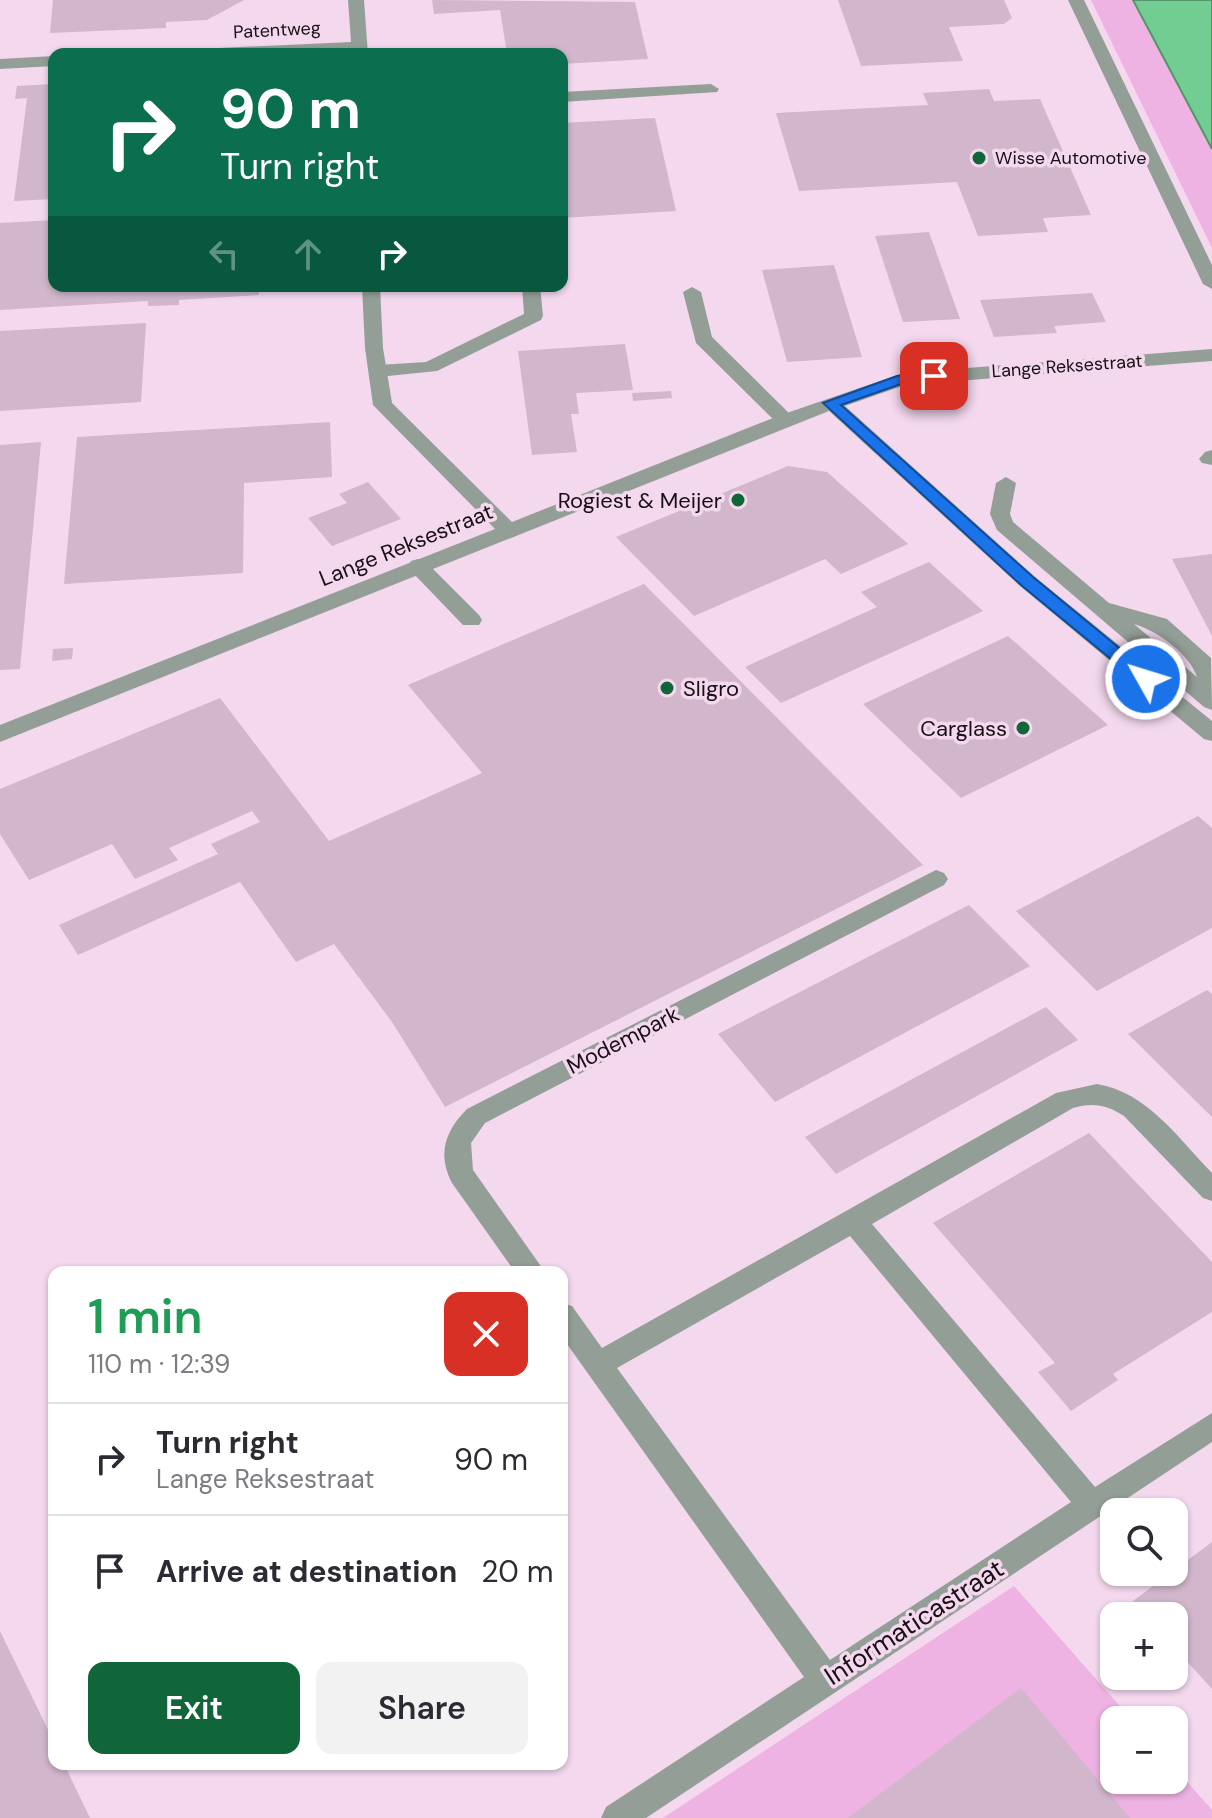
<!DOCTYPE html>
<html lang="en">
<head>
<meta charset="utf-8">
<style>
  :root { --surface:#fff; --page:#f2f2f3; --text:#2b2b33; --muted:#7c7c81; --line:#e1e1e2; --accent:#106638 }
  body { margin:0; font-family:"DM Sans",sans-serif; background:var(--page); color:var(--text); height:100vh; display:flex; flex-direction:column; font-size:30px; white-space:nowrap }
  * { box-sizing:border-box; margin:0 }
  p { font-size:26px; color:var(--muted) }
  .icon { flex:none; width:44px; height:44px; fill:none; stroke:currentColor; stroke-width:2; stroke-linecap:round; stroke-linejoin:round }
  .map { position:relative; flex:1; overflow:hidden }
  .panel { position:absolute; left:48px; top:1266px; width:520px; height:504px; display:flex; flex-direction:column; background:var(--surface); border-radius:16px; box-shadow:0 2px 6px #0004 }
  .panel>* { flex:none }
  .hud { position:absolute; left:48px; top:48px; width:520px; height:244px; border-radius:16px; box-shadow:0 2px 6px #0004; background:#0b6e4f; color:#fff; overflow:hidden }
  .fabs { position:absolute; left:1100px; top:1498px; display:grid; gap:16px }
  .fabs a { display:grid; place-items:center; width:88px; height:88px; border-radius:16px; background:var(--surface); box-shadow:0 2px 6px #0004; font-size:40px }
  .pin { position:absolute; display:grid; place-items:center; width:68px; height:68px; color:#fff; margin:-34px; border-radius:16px; box-shadow:0 4px 12px #0006 }
  .me { position:absolute; width:88px; margin:-44px; rotate:309deg; stroke-linejoin:round; filter:drop-shadow(0 0 6px #0008) }
  .turn { display:flex; align-items:center; gap:28px; height:168px; padding:0 40px; font-size:36px }
  .turn .icon { width:104px; height:104px; stroke-width:2.5 }
  .turn b { display:block; font-size:56px; line-height:68px }
  .lanes { display:flex; align-items:center; height:76px; padding:0 40px; background:#0003; justify-content:center; gap:40px; direction:ltr }
  .lanes .off { opacity:.35 }
  .round { display:grid; place-items:center; flex:none; width:84px; height:84px; border-radius:16px; background:var(--page) }
  .overview { display:flex; align-items:center; justify-content:space-between; height:136px; padding:0 40px }
  h1 { font-size:48px; font-weight:600; line-height:60px; color:#1e9e55 }
  .primary-button { display:flex; gap:16px; margin-top:auto; padding:16px 40px }
  .primary-button a { flex:1; height:92px; border-radius:16px; background:var(--accent); color:#fff; font-size:32px; font-weight:600; line-height:92px; text-align:center }
  .primary-button a+a { background:var(--page); color:var(--text) }
  ul { padding:0; list-style:none }
  li { display:flex; align-items:center; gap:24px; height:112px; padding:0 40px; border-top:2px solid var(--line) }
  li div { flex:1 }
  li b { display:block; font-size:30px }
  li em { font-style:normal }
  .map>svg:first-child { display:block }
  .green { fill:#eeb2e3 }
  .water { fill:#71cd91; stroke:#56946c; stroke-width:2 }
  .building { fill:#d1b6cc }
  .lines { fill:none; stroke-linecap:round; stroke-linejoin:round }
  .lane { fill:#939f96; fill-rule:evenodd }
  .street { fill:#939f96; fill-rule:evenodd }
  .route { fill:#1a73e8; stroke:#114b97; stroke-width:2 }
  .poi-dot { fill:#106638; stroke:#f4d8ee; stroke-width:3 }
  .labels { text-anchor:middle; dominant-baseline:central; stroke-width:7; stroke-linejoin:round; paint-order:stroke }
  .far-street-label { font-size:18px; fill:#180f16; stroke:#f4d8ee }
  .far-poi-label { font-size:18px; fill:#180f16; stroke:#f4d8ee; text-anchor:start }
  .poi-label { font-size:22px; fill:#180f16; stroke:#f4d8ee; text-anchor:end }
  .street-label { font-size:22px; fill:#180f16; stroke:#f4d8ee }
  .near-street-label { font-size:26px; fill:#180f16; stroke:#f4d8ee }
</style>
</head>
<body>
<div class="map">
<svg width="1212" height="1818" viewBox="0 0 1212 1818">
  <rect width="100%" height="100%" fill="#f4d8ee"/>
  <!-- green -->
  <path class="green" d="M1091,0H1133L1212,149V248Z
    M1014,1586L1132,1720H1114V1780H1174V1767L1212,1810V1818H663Z"/>
  <!-- water -->
  <path class="water" d="M1133,0H1212V149Z"/>
  <!-- building -->
  <path class="building" d="M53,0H244L207,20L166,22V28L50,33Z
    M432,0L635,2L648,59L562,64V54H507L500,10L434,14Z
    M838,0H1004L1012,18L1004,24L949,27L963,61L861,66Z
    M54,84V199L14,201L27,98L15,99L17,86Z
    M989,89L994,101L1040,99L1091,215L1043,218L1048,232L978,236L957,182L799,191L776,113L928,105L923,93Z
    M655,118L676,211L562,218V123Z
    M54,220V286H259V295L179,300V305L148,306V301L0,310V223Z
    M929,232L960,319L903,322L875,236Z
    M834,265L862,357L787,362L762,270Z
    M1092,293L1106,322L1054,326L1057,333L994,337L980,300Z
    M146,323L141,402L0,411V331Z
    M625,344L633,390L576,393L579,414H571L577,452L532,455L518,351Z
    M671,391L672,398L633,401L632,393Z
    M330,422L332,477L244,483L243,573L64,584L77,437Z
    M41,442L20,669L0,670V445Z
    M788,466L827,472L908,544L841,574L825,559L694,616L616,537Z
    M368,482L401,519L332,546L308,518L347,503L339,494Z
    M1212,554V636L1172,559Z
    M929,562L983,611L781,703L745,667L877,607L861,592Z
    M644,584L923,865L445,1107L392,1022L334,944L296,962L240,882L78,955L59,925L218,854L211,844L260,822L252,811L169,848L178,860L135,879L112,844L29,880L0,834V789L220,698L329,841L482,773L408,685Z
    M1008,636L1108,725L961,798L863,704Z
    M73,648L72,659L52,661L53,649Z
    M1198,816L1212,828V928L1097,991L1016,911Z
    M969,905L1030,966L775,1102L718,1034Z
    M1207,990L1212,994V1117L1128,1034Z
    M1046,1007L1078,1040L836,1174L805,1137Z
    M1089,1133L1212,1262V1312L1113,1374L1118,1380L1071,1411L1038,1372L1055,1363L933,1223Z
    M1212,1542V1689L1174,1647V1616H1147L1133,1601Z
    M0,1631L54,1742V1764H64L90,1818H0Z
    M1021,1688L1130,1818H848Z"/>
  <g class="lines">
    <!-- lane -->
    <path class="lane" d="M522,286H540L543,316L541,320L437,371L378,377L368,371L378,365L426,362L524,314Z
      M692,287L701,292L712,337L792,416L795,420L792,424H778L696,343L683,292Z
      M1212,450V465L1202,463L1199,459L1205,452Z
      M1006,477L1016,483L1010,514L1013,522L1109,603L1167,619L1211,658L1212,710L1204,707L997,530L990,514L996,483ZM1134,624C1157,631 1189,653 1197,677Z
      M418,559L425,561L479,615L482,620L479,625H463L411,571L408,566L411,561Z"/>
    <!-- street -->
    <path class="street" d="M348,0H364L368,54H352V51L189,54L197,49L351,42Z
      M1068,0H1084L1212,265V289L1203,284Z
      M54,56V66L0,69V59Z
      M711,84L719,89L717,92L562,102V92Z
      M362,286H380L383,348L392,403L512,522L778,416L903,373L1212,349V361L905,385L845,406L1034,576L1212,721V741L1204,739L1020,586L829,411L0,742V725L495,529L373,405L365,348Z
      M936,870L944,873L948,879L944,885L485,1123L471,1143L473,1170L545,1272H515L452,1183C437,1154 445,1131 467,1109Z
      M1097,1084C1147,1092 1178,1138 1212,1173V1201L1203,1198L1124,1116C1107,1105 1093,1102 1073,1108L872,1224L1095,1487L1212,1413V1442L646,1818H601L606,1807L804,1677L562,1337V1303L572,1306L602,1348L1056,1093ZM850,1236L1071,1502L830,1660L617,1368Z"/>
  </g>
  <!-- route -->
  <path class="route" d="M934,372L941,376L939,379L904,383L841,405L1033,577L1152,675L1154,679L1152,683H1140L1021,585L823,403L897,376Z"/>
  <!-- markers -->
  <g class="poi-dot">
    <circle cx="979" cy="158" r="8"/>
    <circle cx="738" cy="500" r="8"/>
    <circle cx="667" cy="688" r="8"/>
    <circle cx="1023" cy="728" r="8"/>
  </g>
  <g class="labels">
    <!-- far-street labels -->
    <g class="far-street-label">
      <text transform="translate(277 30) rotate(-3)">Patentweg</text>
      <text transform="translate(1067 366) rotate(-4)">Lange Reksestraat</text>
    </g>
    <!-- far-poi labels -->
    <g class="far-poi-label">
      <text x="995" y="158">Wisse Automotive</text>
    </g>
    <!-- poi labels -->
    <g class="poi-label">
      <text x="722" y="500">Rogiest &amp; Meijer</text>
      <text x="683" y="688" text-anchor="start">Sligro</text>
      <text x="1007" y="728">Carglass</text>
    </g>
    <!-- street labels -->
    <g class="street-label">
      <text transform="translate(406 545) rotate(-22)">Lange Reksestraat</text>
      <text transform="translate(623 1040) rotate(-27)">Modempark</text>
    </g>
    <!-- near-street labels -->
    <g class="near-street-label">
      <text transform="translate(914 1622) rotate(-33)">Informaticastraat</text>
    </g>
  </g>
</svg>
<div class="fabs">
<a><svg class="icon" aria-label="search" viewBox="0 0 24 24"><circle cx="10" cy="10" r="6"/><path d="M15 15l6 6"/></svg></a>
<a>+</a>
<a>−</a>
</div>
<div class="pin" style="left:934px;top:376px;background:#d93025"><svg class="icon" aria-label="arrive" viewBox="0 0 24 24"><path d="M6 21V4h12l-3 4 3 4H6"/></svg></div>
<svg class="me" style="left:1146px;top:679px" viewBox="-20 -20 40 40"><circle r="17" fill="#1a73e8" stroke="#fff" stroke-width="3"/><path d="M0-11L8 9 0 5-8 9z" fill="#fff"/></svg>
<div class="hud">
<div class="turn"><svg class="icon" aria-label="right" viewBox="0 0 24 24"><path d="M7 20v-9h11M14 6l5 5-5 5"/></svg><div><b>90 m</b>Turn right</div></div>
<div class="lanes"><svg class="icon off" aria-label="left" viewBox="0 0 24 24"><path d="M17 20v-9H6M10 6l-5 5 5 5"/></svg><svg class="icon off" aria-label="ahead" viewBox="0 0 24 24"><path d="M12 20V5M6 11l6-6 6 6"/></svg><svg class="icon" aria-label="right" viewBox="0 0 24 24"><path d="M7 20v-9h11M14 6l5 5-5 5"/></svg></div>
</div>
<section class="panel">
<div class="overview"><div><h1>1 min</h1><p>110 m · 12:39</p></div><a class="round" style="background:#d93025;color:#fff"><svg class="icon" aria-label="close" viewBox="0 0 24 24"><path d="M6 6l12 12M18 6L6 18"/></svg></a></div>
<ul>
<li><svg class="icon" aria-label="right" viewBox="0 0 24 24"><path d="M7 20v-9h11M14 6l5 5-5 5"/></svg><div><b>Turn right</b><p>Lange Reksestraat</p></div><em>90 m</em></li>
<li><svg class="icon" aria-label="arrive" viewBox="0 0 24 24"><path d="M6 21V4h12l-3 4 3 4H6"/></svg><div><b>Arrive at destination</b></div><em>20 m</em></li>
</ul>
<div class="primary-button"><a>Exit</a><a>Share</a></div>
</section>
</div>
</body>
</html>
